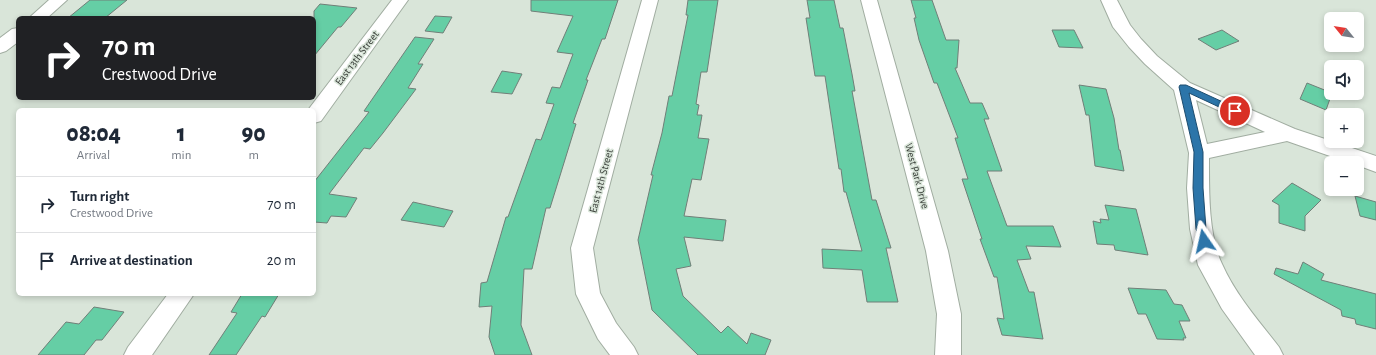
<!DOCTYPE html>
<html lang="en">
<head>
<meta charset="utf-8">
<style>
  :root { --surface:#fff; --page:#f2f2f3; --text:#1f2937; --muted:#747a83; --line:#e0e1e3 }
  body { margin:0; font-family:"Alegreya Sans",sans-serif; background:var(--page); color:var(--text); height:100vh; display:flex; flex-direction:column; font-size:15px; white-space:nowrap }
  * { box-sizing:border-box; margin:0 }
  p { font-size:13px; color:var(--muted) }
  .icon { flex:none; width:22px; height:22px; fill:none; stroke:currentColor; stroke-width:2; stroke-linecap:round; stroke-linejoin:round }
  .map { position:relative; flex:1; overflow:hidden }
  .side { position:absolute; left:16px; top:108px; width:300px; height:188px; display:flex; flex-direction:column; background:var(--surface); border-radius:6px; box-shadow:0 2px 6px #0003 }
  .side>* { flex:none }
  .guide { position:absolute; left:16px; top:16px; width:300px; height:84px; border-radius:6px; box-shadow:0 2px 6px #0003; background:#202124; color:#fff; overflow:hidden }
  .needle { width:26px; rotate:300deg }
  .tools { position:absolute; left:1324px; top:12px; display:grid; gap:8px }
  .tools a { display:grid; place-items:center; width:40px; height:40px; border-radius:6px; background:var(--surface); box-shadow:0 2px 6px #0003; font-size:20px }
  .pin { position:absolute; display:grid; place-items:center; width:34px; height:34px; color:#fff; margin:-17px; border:2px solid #fff; border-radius:50%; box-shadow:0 1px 4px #0007 }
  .me { position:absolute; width:44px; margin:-22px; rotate:349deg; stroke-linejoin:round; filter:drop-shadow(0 0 3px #0008) }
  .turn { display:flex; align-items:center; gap:14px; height:84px; padding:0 20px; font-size:18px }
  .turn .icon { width:52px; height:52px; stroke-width:2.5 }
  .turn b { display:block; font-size:28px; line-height:34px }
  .eta { display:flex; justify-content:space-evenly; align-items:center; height:68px; text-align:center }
  .eta b { font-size:24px; font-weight:800; line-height:28px }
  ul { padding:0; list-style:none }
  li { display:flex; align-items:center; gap:12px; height:56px; padding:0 20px; border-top:1px solid var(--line) }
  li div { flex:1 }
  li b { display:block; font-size:15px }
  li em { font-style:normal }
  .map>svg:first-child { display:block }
  .building { fill:#65cea5; stroke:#707f78 }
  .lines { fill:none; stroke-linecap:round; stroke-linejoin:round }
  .street-casing { stroke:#a1ada1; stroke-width:2 }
  .street { fill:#fff; fill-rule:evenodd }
  .route { fill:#2c75a9; stroke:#1d4c6e }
  .labels { text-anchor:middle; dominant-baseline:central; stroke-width:3; stroke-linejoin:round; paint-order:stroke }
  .street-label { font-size:11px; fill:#373c37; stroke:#d9e5d9 }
</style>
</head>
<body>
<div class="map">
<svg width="1376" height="355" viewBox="0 0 1376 355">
  <rect width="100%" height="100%" fill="#d9e5d9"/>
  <!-- building -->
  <path class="building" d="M90,0H127L105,18H68Z
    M531,0H618L605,39H602L586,80H588L573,123L576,124L550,208H546L532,269H524L521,325L532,355H495L489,337L492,306L479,307L481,283L487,282L506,217H508L536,139L541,140L554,104L546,103L552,87L560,88L573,54L557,52L573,16L531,11Z
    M688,0H718L707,72H701L696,104L699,105L697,115H702L698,138L709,139L701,180L692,179L684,216L726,220L723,241L684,237L691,266L676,269L683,296L721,333L728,326L747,344L751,333L771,340L765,355H698L652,310L638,240L653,175H651L662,133L669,96H672L688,15H686Z
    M807,0H834L840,28H843L852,74L855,91H852L872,200H876L891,248H886L898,302H867L862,270L823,268L822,249L862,251L846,192H844L841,169H839L825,76H815L806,18H810Z
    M911,0H932L946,40H959L957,68H955L970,103H982L989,119H984L1002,171H987L1007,226H1053L1061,247L1026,246L1031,259L1017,260L1029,292H1034L1043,339L1002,335L997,318L1004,319L997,277H994L980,239H982L962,179H968L955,138H958L937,83H934L919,40L914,18H916Z
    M320,4L357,8L341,27H338L314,56V11Z
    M435,16L452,17L443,33L425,31Z
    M1052,30H1074L1083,48L1059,47Z
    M1222,30L1239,41L1216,50L1198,39Z
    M415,37L434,39L418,64H423L408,88L416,89L383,133L370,149L364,148L329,194L357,198L346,217L331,216L327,223L314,222V182L369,112L364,111Z
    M502,71L522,74L512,94L491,92Z
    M1307,83L1332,93L1326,110L1300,99Z
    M1079,85L1106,89L1114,118L1119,150H1120L1124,171L1095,166L1089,115H1086Z
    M1292,183L1321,200L1305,216V231L1279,223V205L1272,201Z
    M1355,196L1376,202V220L1360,216Z
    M413,202L453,211L444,227L401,220Z
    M1105,205L1136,209L1148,255L1115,250L1114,245L1097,244L1093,221L1101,223L1100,219L1109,220Z
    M1303,262L1324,274L1321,280L1376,294V329L1356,324L1355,319L1342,316L1341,310L1274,274L1276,268L1298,274Z
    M1128,288L1166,290L1174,304L1182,305L1190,321H1179L1186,338H1183L1184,340L1157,339L1146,314H1138Z
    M242,294H279L265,317L262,316L236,355H209L237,313L231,312Z
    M94,307L124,312L102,340H96L84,355H38L66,322L79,324Z"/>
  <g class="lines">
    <defs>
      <path id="street" d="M49,0H67L47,18H29Z
        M392,0H408L321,121L314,123V110H308Z
        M642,0H658L593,248L600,293L616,323L634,347L638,355H610L598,339L576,294L571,248Z
        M861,0H877L948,251L961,314V355H935L937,314L926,251Z
        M1101,0H1117L1130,25L1141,39L1157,56L1190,83L1295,129L1376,156V172L1357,165V163H1350L1287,141L1209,158C1209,189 1208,235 1222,264C1235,294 1259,321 1279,347L1283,355H1255L1222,309L1198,265L1190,229L1187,188L1189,153L1174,90L1145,64L1129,47L1113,27ZM1196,100L1265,132L1207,144Z
        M18,28V42L6,51L0,53V38L12,29Z
        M168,294H194L152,355H124L128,347Z"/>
    </defs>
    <!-- street casing -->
    <use href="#street" class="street-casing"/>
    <!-- street -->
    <use href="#street" class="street"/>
  </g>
  <!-- route -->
  <path class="route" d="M1180,85H1186L1238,109L1240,111L1235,114L1232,113L1189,93L1203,152V188L1206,229L1209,241L1208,244H1201L1196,229L1193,188L1194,152L1179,87Z"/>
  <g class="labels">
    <!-- street labels -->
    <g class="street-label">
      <text transform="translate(357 58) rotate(-53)">East 13th Street</text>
      <text transform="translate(917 176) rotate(75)">West Park Drive</text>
      <text transform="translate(601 181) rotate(-75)">East 14th Street</text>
    </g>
  </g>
</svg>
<div class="tools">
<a><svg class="needle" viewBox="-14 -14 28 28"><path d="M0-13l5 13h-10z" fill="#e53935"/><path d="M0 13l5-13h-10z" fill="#747a83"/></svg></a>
<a><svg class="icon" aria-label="sound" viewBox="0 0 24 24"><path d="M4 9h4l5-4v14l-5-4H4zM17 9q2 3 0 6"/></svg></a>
<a>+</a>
<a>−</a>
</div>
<div class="pin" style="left:1235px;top:111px;background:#d93025"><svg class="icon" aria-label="arrive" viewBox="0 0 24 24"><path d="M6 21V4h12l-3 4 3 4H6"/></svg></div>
<svg class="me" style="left:1204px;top:241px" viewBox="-20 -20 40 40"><path d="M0-17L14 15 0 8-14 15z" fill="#2c75a9" stroke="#fff" stroke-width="4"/></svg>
<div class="guide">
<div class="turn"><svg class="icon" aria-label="right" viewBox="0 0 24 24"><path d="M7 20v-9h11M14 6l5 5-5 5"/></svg><div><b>70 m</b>Crestwood Drive</div></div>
</div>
<section class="side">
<div class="eta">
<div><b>08:04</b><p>Arrival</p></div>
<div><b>1</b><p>min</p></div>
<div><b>90</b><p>m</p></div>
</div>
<ul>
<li><svg class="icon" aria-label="right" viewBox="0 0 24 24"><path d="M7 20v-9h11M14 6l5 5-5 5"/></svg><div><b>Turn right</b><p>Crestwood Drive</p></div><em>70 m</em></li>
<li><svg class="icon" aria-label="arrive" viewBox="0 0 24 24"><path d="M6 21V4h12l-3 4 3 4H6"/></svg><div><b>Arrive at destination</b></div><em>20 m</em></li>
</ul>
</section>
</div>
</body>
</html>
